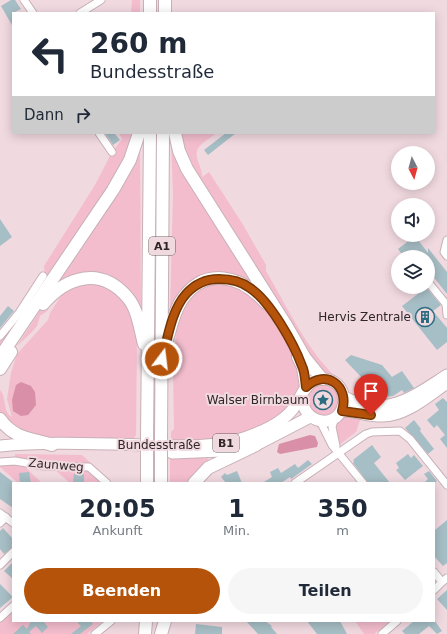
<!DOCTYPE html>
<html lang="de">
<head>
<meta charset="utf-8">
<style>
  :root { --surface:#fff; --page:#f6f6f7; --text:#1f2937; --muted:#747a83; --accent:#b45309 }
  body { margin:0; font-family:"DejaVu Sans",sans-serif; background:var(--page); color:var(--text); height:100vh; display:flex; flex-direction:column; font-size:15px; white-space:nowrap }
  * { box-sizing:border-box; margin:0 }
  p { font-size:13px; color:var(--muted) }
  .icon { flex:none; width:22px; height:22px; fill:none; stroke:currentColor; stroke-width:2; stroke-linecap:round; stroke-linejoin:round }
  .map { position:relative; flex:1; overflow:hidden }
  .side { position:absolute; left:12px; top:482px; width:423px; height:140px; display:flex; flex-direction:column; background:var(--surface); border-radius:0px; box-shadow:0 2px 10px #0003 }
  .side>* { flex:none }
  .top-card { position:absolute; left:12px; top:12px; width:423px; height:122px; border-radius:0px; box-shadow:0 2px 10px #0003; background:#fff; color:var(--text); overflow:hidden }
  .needle { width:26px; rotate:174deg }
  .tools { position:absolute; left:391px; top:146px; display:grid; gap:8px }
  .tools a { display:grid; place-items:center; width:44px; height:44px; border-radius:50%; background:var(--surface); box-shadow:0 2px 10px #0003; font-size:20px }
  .pin { position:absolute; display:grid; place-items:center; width:34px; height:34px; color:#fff; margin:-41px -17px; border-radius:50% 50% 50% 0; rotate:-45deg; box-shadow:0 0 4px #0007 }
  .pin .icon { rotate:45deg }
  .me { position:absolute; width:44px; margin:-22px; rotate:15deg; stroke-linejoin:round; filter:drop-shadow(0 0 3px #0008) }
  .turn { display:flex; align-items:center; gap:14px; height:84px; padding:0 12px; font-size:18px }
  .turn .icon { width:52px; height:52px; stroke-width:2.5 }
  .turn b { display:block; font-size:28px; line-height:34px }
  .then { display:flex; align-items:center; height:38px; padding:0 12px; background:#0003; gap:8px; font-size:15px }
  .eta { display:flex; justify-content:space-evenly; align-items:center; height:68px; text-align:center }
  .eta b { font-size:24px; font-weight:600; line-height:28px }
  .button { display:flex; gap:8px; margin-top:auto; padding:8px 12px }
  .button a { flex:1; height:46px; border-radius:24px; background:var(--accent); color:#fff; font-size:16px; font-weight:600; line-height:46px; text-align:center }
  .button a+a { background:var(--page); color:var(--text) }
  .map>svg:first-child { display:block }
  .green { fill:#f3bdce }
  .water { fill:#d88fa7 }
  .building { fill:#a6bec5 }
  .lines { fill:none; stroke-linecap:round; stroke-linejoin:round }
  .street-casing { stroke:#c8b0b7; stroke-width:9 }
  .primary-casing { stroke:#c8b0b7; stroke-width:13 }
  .highway-casing { stroke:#c8b0b7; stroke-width:14 }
  .street { stroke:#fff; stroke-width:7 }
  .primary { stroke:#fff; stroke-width:11 }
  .highway { stroke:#fff; stroke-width:12 }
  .highway-bridge-casing { stroke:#c8b0b7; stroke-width:14; stroke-linecap:butt }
  .highway-bridge { stroke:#fff; stroke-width:12 }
  .route-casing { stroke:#753606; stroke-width:10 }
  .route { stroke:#b45309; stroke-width:7 }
  .labels { text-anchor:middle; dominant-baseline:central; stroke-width:4; stroke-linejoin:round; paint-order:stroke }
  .shield { fill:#f1d9e0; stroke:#695c60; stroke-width:1 }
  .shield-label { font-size:11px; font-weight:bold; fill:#2f2629 }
  .poi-label { font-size:12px; fill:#2f2629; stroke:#f1d9e0; text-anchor:end }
  .street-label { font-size:12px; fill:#2f2629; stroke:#f1d9e0 }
</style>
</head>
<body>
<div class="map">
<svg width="447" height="634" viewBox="0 0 447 634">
  <rect width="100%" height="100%" fill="#f1d9e0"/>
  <!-- green -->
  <path class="green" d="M132,0H140V13H131Z
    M119,133H135L125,158L106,190L0,349V341L45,276L44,266L95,185L111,154L122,139Z
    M180,133H216C207,142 192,145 198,161C200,167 202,171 202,177L209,172L242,223L266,265V271C285,303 308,352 336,377L317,370L198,176L185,149Z
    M140,139L141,312L115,283L56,286L63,271Z
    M171,143L258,287L219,275L170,312L173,193Z
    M88,281L114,290L131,310L137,338L136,435L133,440L36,439L24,436L0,414V390C7,397 2,411 12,417L7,399L11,373L17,354L48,320L50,313L68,285Z
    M205,284H235L267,308L296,357L301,384L298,393L286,412L274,420L254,430L222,439L171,443V432L174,429V425L173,369L177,323L184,301Z
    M59,291L47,311L40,316L37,326L32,332L17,346L41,309Z
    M307 400a16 16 0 1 1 32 0a16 16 0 1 1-32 0Z
    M345,416L356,417L360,420L356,432L339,445C337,434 332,423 345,416Z
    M15,454L82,455L112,483H70L47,463L15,459Z
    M170,455H206L210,463L189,483H170Z
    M21,463L42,483H18L0,467V465Z
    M13,610V621H103L87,634H0V622Z
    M355,621H391L374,634H364Z"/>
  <!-- water -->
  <path class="water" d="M21,382L31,386L35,392L36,405L28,415L21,416L13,411L12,400L16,385Z
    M310,435L315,436L318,443L317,447L280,454L277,452L279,444Z"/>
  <!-- building -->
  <path class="building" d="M11,0H15L21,9L13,13V27L1,6Z
    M105,133H114L120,140L113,145Z
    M226,133H236L208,155L204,150Z
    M0,219L12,237L0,246Z
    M415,236L428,253V248L447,272V294L428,270V257H404L398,249Z
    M421,287H426L441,305L433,311L447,328V342L437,350L402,306L423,290Z
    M8,306L14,311L0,328V316Z
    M351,355L382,365L392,377L402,371L414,388L404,393L402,390L393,396L381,398L345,360Z
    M443,398L447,402V448L440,439L445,435L437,425L434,428L427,420L439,410L435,404Z
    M414,420L421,429L420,431L434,449L428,454L405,428Z
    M372,445L381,457L374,463L390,483H368L353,463L354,461L353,460Z
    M408,454L411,458L414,455L423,466L405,480L396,470L399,468L396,463Z
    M308,460L312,464L291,479L290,477L281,483H262L272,477L270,472L278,468L281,473L295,464L298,468Z
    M237,471L242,483H226L221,477L225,473L227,475Z
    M429,471L437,481L435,483H424L428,479L424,474Z
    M0,472L13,482V508L0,499Z
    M29,472L31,483H20L19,473Z
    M74,474H84V483H73Z
    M447,520V563L443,566L434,556V531Z
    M3,528L13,539V547L4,554L0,549V531Z
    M13,562V579L4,571Z
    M0,584L13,597L0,608Z
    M447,590V610L437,599Z
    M31,621H43L48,627L42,633L36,626L29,632L31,634H13L23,625L27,629Z
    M76,621H91L93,624L80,634H71L81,626Z
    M246,621H265L272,626L271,627L277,634H258Z
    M307,621H340L347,634H317Z
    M414,621H435L442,631L437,634L429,626L419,634H405L402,631Z
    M196,624L222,627V634H195Z"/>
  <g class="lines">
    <defs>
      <path id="street" d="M24,0L33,13
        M80,13L101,0
        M99,133L112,152
        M447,240L444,252L447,256
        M428,282L446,304L447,315
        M0,336L19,313L43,276
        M335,417L332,427L336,446
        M320,421L332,445L363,483
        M0,462L15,461L44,466L89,467L107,483
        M295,483L366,434L372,432L400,431L410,439L447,485
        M0,513L13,523
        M0,523L6,517
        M0,565L13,552
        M434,572L442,582L447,578
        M434,590L442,582
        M0,618L13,606
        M95,634L111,621
        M382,634L397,621"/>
      <path id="primary" d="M343,396C351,401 357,403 366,405C397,411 422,391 447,375
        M342,411C355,411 368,416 381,416C405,417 428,396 447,383
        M0,446C48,441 100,444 148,445C179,446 214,448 244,438C261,432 281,424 293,409C300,400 303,386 314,381C331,373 348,389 343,406C336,431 302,423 302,397
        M172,453L222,451L256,445L310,417"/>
      <path id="highway" d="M150,13V0
        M165,13V0
        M175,133L179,151L187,169L286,325L305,358L322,379
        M43,304C67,276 101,266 128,298C138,310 140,329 144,344
        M166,344C170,330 173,314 181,301C205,265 242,276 266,303
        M0,357L113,190L130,160L139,133
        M298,357L303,367L306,387
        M0,369L11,352
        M0,419C14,439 31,438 52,445
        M147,439L150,133
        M161,439L163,133
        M147,483V459
        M161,483V459
        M194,483L208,468L256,445
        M145,634L146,621
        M161,634L165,621"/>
    </defs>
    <!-- street casing -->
    <use href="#street" class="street-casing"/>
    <!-- primary casing -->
    <use href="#primary" class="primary-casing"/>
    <!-- highway casing -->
    <use href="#highway" class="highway-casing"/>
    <!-- street -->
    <use href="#street" class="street"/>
    <!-- primary -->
    <use href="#primary" class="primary"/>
    <!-- highway -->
    <use href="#highway" class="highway"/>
    <defs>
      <path id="highway-bridge" d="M147,439V459
        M161,459V439"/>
    </defs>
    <!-- highway-bridge casing -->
    <use href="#highway-bridge" class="highway-bridge-casing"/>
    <!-- highway-bridge -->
    <use href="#highway-bridge" class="highway-bridge"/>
  </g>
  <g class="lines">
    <defs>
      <path id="route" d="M162,359C168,338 171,311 186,294C194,285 206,279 219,279C230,279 241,281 250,288C270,301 294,344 302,366C305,372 305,380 306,387C326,368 350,386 342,411L371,415"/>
    </defs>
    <!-- route casing -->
    <use href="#route" class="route-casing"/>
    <!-- route -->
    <use href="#route" class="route"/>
  </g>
  <!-- icons -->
  <defs>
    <symbol id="building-ring" viewBox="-11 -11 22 22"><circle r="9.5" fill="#f1d9e0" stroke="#2b6d7f" stroke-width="1.5"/><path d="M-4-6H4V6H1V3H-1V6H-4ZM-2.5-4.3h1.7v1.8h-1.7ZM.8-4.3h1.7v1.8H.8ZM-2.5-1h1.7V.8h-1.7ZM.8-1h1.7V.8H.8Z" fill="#2b6d7f"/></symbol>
    <symbol id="sight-ring" viewBox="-11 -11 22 22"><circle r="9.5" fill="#f1d9e0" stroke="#2b6d7f" stroke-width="1.5"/><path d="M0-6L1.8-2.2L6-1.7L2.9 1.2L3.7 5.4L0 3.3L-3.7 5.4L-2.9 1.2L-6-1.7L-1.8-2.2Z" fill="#2b6d7f"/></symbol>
  </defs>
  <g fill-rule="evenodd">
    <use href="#building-ring" x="414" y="306" width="22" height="22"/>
    <use href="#sight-ring" x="312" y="389" width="22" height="22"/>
  </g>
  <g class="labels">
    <!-- shield labels -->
    <g class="shield">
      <rect x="149" y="237" width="26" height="18" rx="3"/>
      <rect x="213" y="434" width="26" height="18" rx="3"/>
    </g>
    <g class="shield-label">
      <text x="162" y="246">A1</text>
      <text x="226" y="443">B1</text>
    </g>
    <!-- poi labels -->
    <g class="poi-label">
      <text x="411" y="317">Hervis Zentrale</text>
      <text x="309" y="400">Walser Birnbaum</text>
    </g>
    <!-- street labels -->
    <g class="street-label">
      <text x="159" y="445">Bundesstraße</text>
      <text transform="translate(56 465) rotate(5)">Zaunweg</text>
    </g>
  </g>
</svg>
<div class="tools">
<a><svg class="needle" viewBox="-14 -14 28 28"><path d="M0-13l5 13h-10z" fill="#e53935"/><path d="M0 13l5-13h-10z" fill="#747a83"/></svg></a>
<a><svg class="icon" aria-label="sound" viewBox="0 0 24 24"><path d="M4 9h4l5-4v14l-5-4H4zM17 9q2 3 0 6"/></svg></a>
<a><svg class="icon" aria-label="layers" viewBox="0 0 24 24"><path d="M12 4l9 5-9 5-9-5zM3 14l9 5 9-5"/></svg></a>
</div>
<div class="pin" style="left:371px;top:415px;background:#d93025"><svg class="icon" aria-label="arrive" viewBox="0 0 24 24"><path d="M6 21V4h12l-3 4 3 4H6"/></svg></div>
<svg class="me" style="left:162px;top:359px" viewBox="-20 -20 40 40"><circle r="17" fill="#b45309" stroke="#fff" stroke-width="3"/><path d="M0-11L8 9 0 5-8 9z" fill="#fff"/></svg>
<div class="top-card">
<div class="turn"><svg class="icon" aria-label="left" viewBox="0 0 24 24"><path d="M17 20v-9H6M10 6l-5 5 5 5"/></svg><div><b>260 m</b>Bundesstraße</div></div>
<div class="then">Dann<svg class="icon" aria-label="right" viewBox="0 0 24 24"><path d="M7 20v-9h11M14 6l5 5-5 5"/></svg></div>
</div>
<section class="side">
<div class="eta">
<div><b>20:05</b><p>Ankunft</p></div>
<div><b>1</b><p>Min.</p></div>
<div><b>350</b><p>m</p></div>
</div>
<div class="button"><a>Beenden</a><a>Teilen</a></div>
</section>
</div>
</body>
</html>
